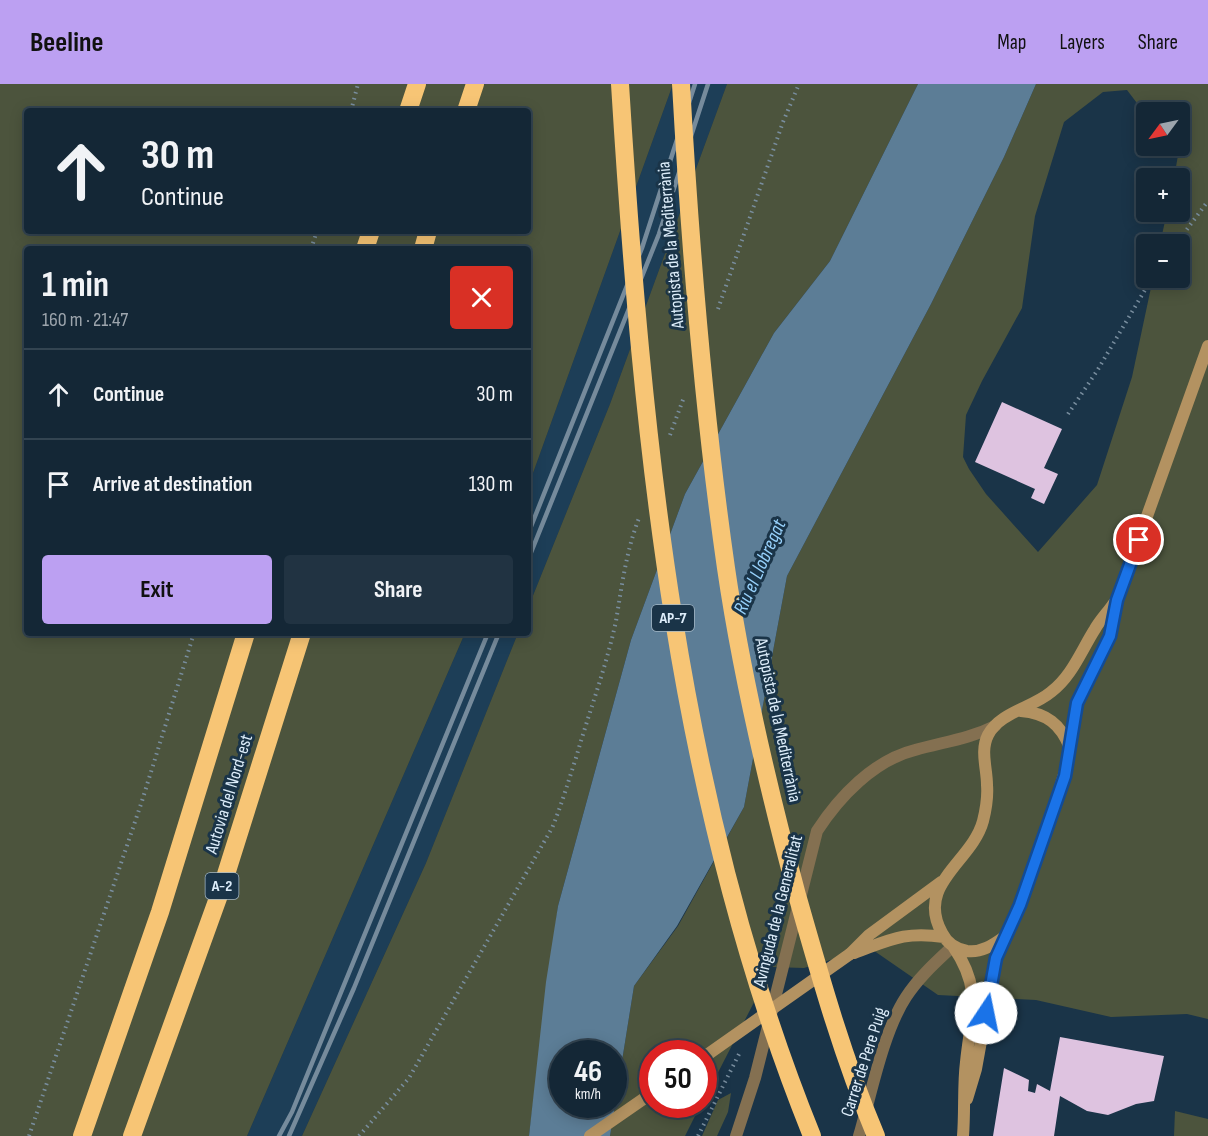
<!DOCTYPE html>
<html lang="en">
<head>
<meta charset="utf-8">
<style>
  :root { --surface:#142736; --page:#213342; --text:#f1f3f6; --muted:#9da5ad; --line:#334451; --accent:#bca0f2 }
  body { margin:0; font-family:"Sofia Sans Condensed",sans-serif; background:var(--page); color:var(--text); height:100vh; display:flex; flex-direction:column; font-size:22px; white-space:nowrap }
  * { box-sizing:border-box; margin:0 }
  p { font-size:20px; color:var(--muted) }
  .icon { flex:none; width:33px; height:33px; fill:none; stroke:currentColor; stroke-width:2; stroke-linecap:round; stroke-linejoin:round }
  .map { position:relative; flex:1; overflow:hidden }
  .panel { position:absolute; left:24px; top:162px; width:507px; height:390px; display:flex; flex-direction:column; background:var(--surface); border-radius:6px; box-shadow:0 3px 15px #0003,0 0 0 2px var(--line) }
  .panel>* { flex:none }
  .banner { position:absolute; left:24px; top:24px; width:507px; height:126px; border-radius:6px; box-shadow:0 3px 15px #0003,0 0 0 2px var(--line); background:#142736; color:var(--text); overflow:hidden }
  .needle { width:39px; rotate:237deg }
  .controls { position:absolute; left:1136px; top:18px; display:grid; gap:12px }
  .controls a { display:grid; place-items:center; width:54px; height:54px; border-radius:6px; background:var(--surface); box-shadow:0 3px 15px #0003,0 0 0 2px var(--line); font-size:30px }
  .speed { position:absolute; left:549px; top:956px; display:flex; gap:12px; font-size:30px; font-weight:700; text-align:center }
  .speed>* { display:grid; place-content:center; width:78px; height:78px; border-radius:50%; background:var(--surface); box-shadow:0 3px 15px #0003,0 0 0 2px var(--line); line-height:1 }
  .speed small { font-size:15px; font-weight:400 }
  .speed .limit { border:9px solid #d22; background:#fff; color:#111 }
  .pin { position:absolute; display:grid; place-items:center; width:51px; height:51px; color:#fff; margin:-26px; border:3px solid #fff; border-radius:50%; box-shadow:0 2px 6px #0007 }
  .me { position:absolute; width:66px; margin:-33px; rotate:11deg; stroke-linejoin:round; filter:drop-shadow(0 0 4px #0008) }
  .turn { display:flex; align-items:center; gap:21px; height:126px; padding:0 18px; font-size:27px }
  .turn .icon { width:78px; height:78px; stroke-width:2.5 }
  .turn b { display:block; font-size:42px; line-height:51px }
  .round { display:grid; place-items:center; flex:none; width:63px; height:63px; border-radius:6px; background:var(--page) }
  .overview { display:flex; align-items:center; justify-content:space-between; height:102px; padding:0 18px }
  h1 { font-size:36px; font-weight:700; line-height:45px }
  .cta { display:flex; gap:12px; margin-top:auto; padding:12px 18px }
  .cta a { flex:1; height:69px; border-radius:6px; background:var(--accent); color:#111; font-size:24px; font-weight:700; line-height:69px; text-align:center }
  .cta a+a { background:var(--page); color:var(--text) }
  ul { padding:0; list-style:none }
  li { display:flex; align-items:center; gap:18px; height:90px; padding:0 18px; border-top:2px solid var(--line) }
  li div { flex:1 }
  li b { display:block; font-size:22px }
  li em { font-style:normal }
  header { display:flex; align-items:center; gap:36px; box-sizing:border-box; height:84px; padding:0 30px; background:var(--accent); color:#111 }
  header strong { font-size:28px }
  nav { display:flex; gap:33px; margin-inline-start:auto; font-size:21px }
  .map>svg:first-child { display:block }
  .built { fill:#1d3e57 }
  .green { fill:#4c543d; fill-rule:evenodd }
  .water { fill:#5c7d96; fill-rule:evenodd }
  .building { fill:#dec3e0 }
  .lines { fill:none; stroke-linecap:round; stroke-linejoin:round }
  .path { stroke:#798e9f; stroke-width:4; stroke-dasharray:1.5 4.5; stroke-linecap:butt }
  .minor { stroke:#847051; stroke-width:12 }
  .secondary { stroke:#b39261; stroke-width:12 }
  .motorway { stroke:#f7c575; stroke-width:18 }
  .rail { stroke:#768b9c; stroke-width:4.5 }
  .secondary-bridge { stroke:#b39261; stroke-width:12 }
  .motorway-bridge { stroke:#f7c575; stroke-width:18 }
  .route-casing { stroke:#114b97; stroke-width:15 }
  .route { stroke:#1a73e8; stroke-width:10 }
  .labels { text-anchor:middle; dominant-baseline:central; stroke-width:6; stroke-linejoin:round; paint-order:stroke }
  .shield { fill:#1a3448; stroke:#a2b6c5; stroke-width:1.5 }
  .shield-label { font-size:16px; font-weight:bold; fill:#ddedfa }
  .street-label { font-size:18px; fill:#ddedfa; stroke:#1a3448 }
  .water-label { font-size:20px; font-style:italic; fill:#97d1fb; stroke:#1a3448 }
</style>
</head>
<body>
<header>
<strong>Beeline</strong>
<nav><a>Map</a><a>Layers</a><a>Share</a></nav>
</header>
<div class="map">
<svg width="1208" height="1052" viewBox="0 0 1208 1052">
  <rect width="100%" height="100%" fill="#1a3448"/>
  <!-- built -->
  <path class="built" d="M673,0H727L610,320L528,524V403Z
    M465,549H518L426,779L302,1052H247Z"/>
  <!-- green -->
  <path class="green" d="M0,0H673L528,403V165H27V549H465L247,1052H0ZM27,27H528V147H27Z
    M727,0H918L830,177L774,249L685,410L631,556L558,822L529,1052H302L426,779L518,549H528V524L610,320Z
    M1036,0H1208V935L1187,930L1111,933L1036,916L938,911L870,864L804,884L772,883L704,1016V969H652V1020H701L685,1052H610L634,902L678,842L744,723L787,492L931,220L1004,73ZM1127,6L1146,31V28H1179L1180,60L1174,94H1179V128H1167L1160,160H1179V194H1153L1132,293L1097,401L1038,468L986,410L969,385L963,373L966,331L982,297L1022,224L1035,132L1064,38L1103,8Z
    M731,1009L728,1028L717,1052H702L718,1016Z
    M1175,1027L1208,1035V1052H1174Z"/>
  <!-- water -->
  <path class="water" d="M918,0H1036L1004,73L931,220L787,492L744,723L677,842L634,902L610,1052H529L546,898L558,822L631,556L685,410L774,249L830,177ZM562,969H614V1020H562Z"/>
  <!-- building -->
  <path class="building" d="M1002,318L1062,345L1044,384L1058,390L1044,420L1031,414L1035,405L975,378Z
    M1060,953L1164,972L1154,1017L1136,1020L1108,1031L1087,1027L1060,1012L1054,1052H993L1004,984L1029,996L1028,1007L1035,1009L1037,1000L1050,1007Z"/>
  <g class="lines">
    <!-- path -->
    <path class="path" d="M351,27L358,0
      M1176,160L1208,117
      M311,165L317,147
      M718,225L783,38L799,0
      M1068,330L1097,287L1152,194
      M670,351L684,313
      M29,1052L142,717L194,549
      M359,1052L409,994L552,744C562,720 568,698 576,674C589,628 606,584 616,537C622,501 626,468 639,434
      M698,1052L739,970"/>
    <!-- minor -->
    <path class="minor" d="M736,1052L755,994L817,747C839,713 874,676 915,666C943,658 969,655 995,642
      M859,1052C871,1011 883,948 906,913C919,893 936,878 953,862"/>
    <!-- secondary -->
    <path class="secondary" d="M1021,627C1046,629 1061,640 1070,664
      M1004,853C993,861 981,869 967,867C955,865 947,859 942,849C915,800 972,778 983,737C986,725 988,713 987,701C987,684 980,667 988,651C1000,628 1032,624 1051,608C1072,592 1081,567 1095,545C1100,536 1108,528 1114,519
      M953,862C983,906 971,929 966,978C963,1001 965,1027 963,1052
      M854,869C890,856 904,847 944,853
      M850,870L869,851L941,798
      M967,1015L976,985L996,874L1020,821L1044,754L1068,678L1077,619L1110,552L1117,516L1208,262
      M590,1052L652,1009"/>
    <!-- motorway -->
    <path class="motorway" d="M408,27L417,0
      M466,27L475,0
      M365,165L371,147
      M423,165L428,147
      M82,1052L160,828L246,549
      M132,1052L222,803L302,549"/>
    <!-- rail -->
    <path class="rail" d="M528,450L642,164L695,0
      M528,476L659,150L708,0
      M279,1052L292,1028L488,549
      M289,1052L354,904L499,549"/>
    <!-- secondary-bridge -->
    <path class="secondary-bridge" d="M704,973L850,870"/>
    <!-- motorway-bridge -->
    <path class="motorway-bridge" d="M620,0C642,355 677,719 812,1052
      M681,0C690,162 703,324 726,484C742,594 768,703 797,811C820,892 843,974 876,1052"/>
  </g>
  <g class="lines">
    <defs>
      <path id="route" d="M986,929L996,874L1020,821L1065,692L1077,619L1110,552L1117,516L1139,456"/>
    </defs>
    <!-- route casing -->
    <use href="#route" class="route-casing"/>
    <!-- route -->
    <use href="#route" class="route"/>
  </g>
  <g class="labels">
    <!-- shield labels -->
    <g class="shield">
      <rect x="652" y="521" width="42" height="26" rx="4.5"/>
      <rect x="205.5" y="789" width="33" height="26" rx="4.5"/>
    </g>
    <g class="shield-label">
      <text x="673" y="534">AP-7</text>
      <text x="222" y="802">A-2</text>
    </g>
    <!-- street labels -->
    <g class="street-label">
      <text transform="translate(671 161) rotate(-95)">Autopista de la Mediterrània</text>
      <text transform="translate(778 636) rotate(78)">Autopista de la Mediterrània</text>
      <text transform="translate(229 710) rotate(-73)">Autovia del Nord-est</text>
      <text transform="translate(778 827) rotate(-76)">Avinguda de la Generalitat</text>
      <text transform="translate(864 978) rotate(-72)">Carrer de Pere Puig</text>
    </g>
    <!-- water labels -->
    <g class="water-label">
      <text transform="translate(760 483) rotate(-66)">Riu el Llobregat</text>
    </g>
  </g>
</svg>
<div class="controls">
<a><svg class="needle" viewBox="-14 -14 28 28"><path d="M0-13l5 13h-10z" fill="#e53935"/><path d="M0 13l5-13h-10z" fill="#9da5ad"/></svg></a>
<a>+</a>
<a>−</a>
</div>
<div class="speed"><div>46<small>km/h</small></div><div class="limit">50</div></div>
<div class="pin" style="left:1139px;top:456px;background:#d93025"><svg class="icon" aria-label="arrive" viewBox="0 0 24 24"><path d="M6 21V4h12l-3 4 3 4H6"/></svg></div>
<svg class="me" style="left:986px;top:929px" viewBox="-20 -20 40 40"><circle r="19" fill="#fff"/><path d="M0-13L10 11 0 6-10 11z" fill="#1a73e8"/></svg>
<div class="banner">
<div class="turn"><svg class="icon" aria-label="ahead" viewBox="0 0 24 24"><path d="M12 20V5M6 11l6-6 6 6"/></svg><div><b>30 m</b>Continue</div></div>
</div>
<section class="panel">
<div class="overview"><div><h1>1 min</h1><p>160 m · 21:47</p></div><a class="round" style="background:#d93025;color:#fff"><svg class="icon" aria-label="close" viewBox="0 0 24 24"><path d="M6 6l12 12M18 6L6 18"/></svg></a></div>
<ul>
<li><svg class="icon" aria-label="ahead" viewBox="0 0 24 24"><path d="M12 20V5M6 11l6-6 6 6"/></svg><div><b>Continue</b></div><em>30 m</em></li>
<li><svg class="icon" aria-label="arrive" viewBox="0 0 24 24"><path d="M6 21V4h12l-3 4 3 4H6"/></svg><div><b>Arrive at destination</b></div><em>130 m</em></li>
</ul>
<div class="cta"><a>Exit</a><a>Share</a></div>
</section>
</div>
</body>
</html>
